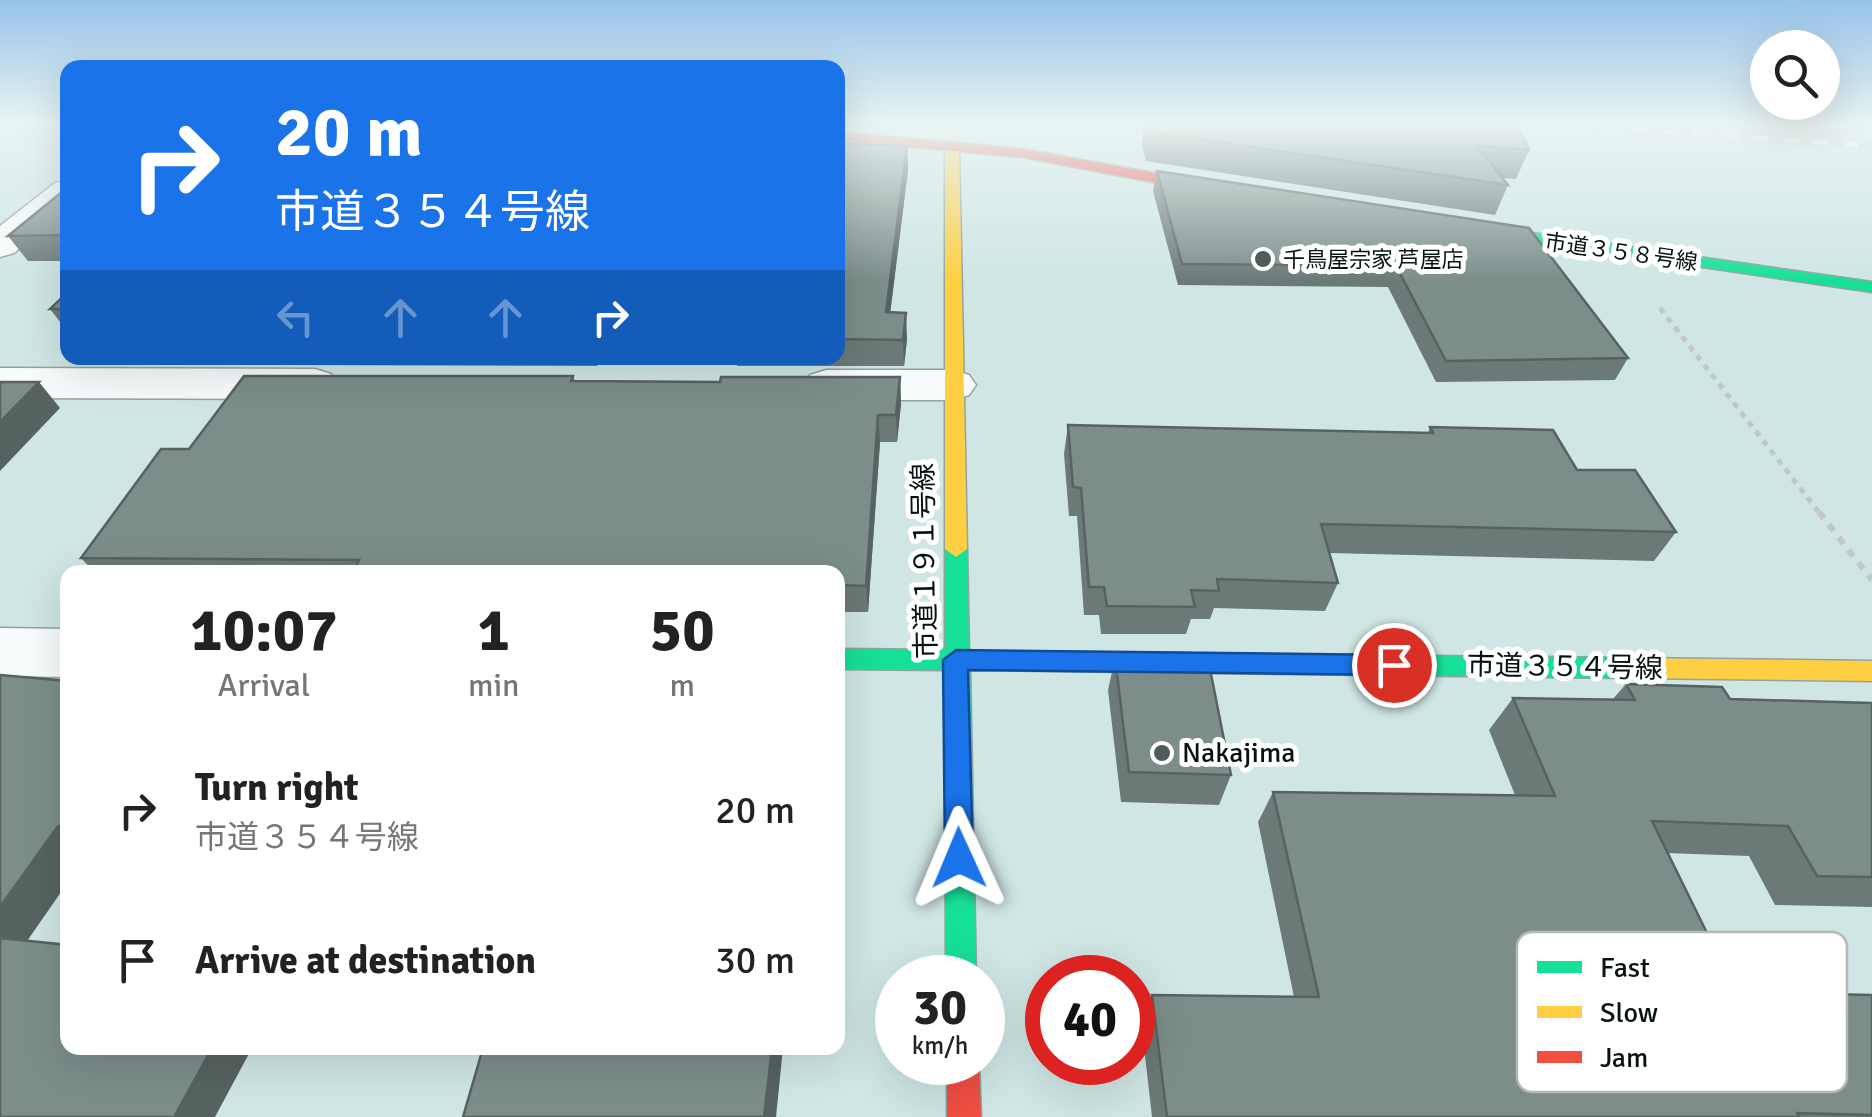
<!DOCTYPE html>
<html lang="en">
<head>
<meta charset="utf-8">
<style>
  :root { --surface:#fff; --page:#f2f2f2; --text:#222; --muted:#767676 }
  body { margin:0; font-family:Signika,"Noto Sans JP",sans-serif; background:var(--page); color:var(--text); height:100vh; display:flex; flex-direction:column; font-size:38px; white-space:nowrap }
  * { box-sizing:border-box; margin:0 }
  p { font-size:32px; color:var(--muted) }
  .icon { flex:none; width:55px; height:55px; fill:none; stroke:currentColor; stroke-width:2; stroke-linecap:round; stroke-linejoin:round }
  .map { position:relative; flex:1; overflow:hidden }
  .panel { position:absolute; left:60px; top:565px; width:785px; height:490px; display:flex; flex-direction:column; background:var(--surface); border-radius:20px; box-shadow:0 10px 40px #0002 }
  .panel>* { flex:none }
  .guide { position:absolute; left:60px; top:60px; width:785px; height:305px; border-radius:20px; box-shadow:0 10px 40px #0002; background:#1a73e8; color:#fff; overflow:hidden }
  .buttons { position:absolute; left:1750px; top:30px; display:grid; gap:20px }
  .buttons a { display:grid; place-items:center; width:90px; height:90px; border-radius:50%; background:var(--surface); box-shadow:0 10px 40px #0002; font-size:50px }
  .speed { position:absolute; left:875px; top:955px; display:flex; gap:20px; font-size:50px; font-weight:700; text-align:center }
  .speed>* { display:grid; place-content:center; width:130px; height:130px; border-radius:50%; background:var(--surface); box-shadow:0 10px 40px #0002; line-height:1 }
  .speed small { font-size:25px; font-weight:400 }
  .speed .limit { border:15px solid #d22; background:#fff; color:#111 }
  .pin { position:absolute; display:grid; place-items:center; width:85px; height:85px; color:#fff; margin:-42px; border:5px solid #fff; border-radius:50%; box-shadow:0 2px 10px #0007 }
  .me { position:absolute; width:110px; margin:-55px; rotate:359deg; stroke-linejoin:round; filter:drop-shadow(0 0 8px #0008) }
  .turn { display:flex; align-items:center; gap:35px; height:210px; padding:0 50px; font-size:45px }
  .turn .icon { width:130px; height:130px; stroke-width:2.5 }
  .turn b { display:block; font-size:70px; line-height:85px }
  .lanes { display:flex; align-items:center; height:95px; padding:0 50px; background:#0003; justify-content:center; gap:50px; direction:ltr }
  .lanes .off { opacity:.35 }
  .eta { display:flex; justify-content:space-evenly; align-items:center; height:170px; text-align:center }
  .eta b { font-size:60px; font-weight:700; line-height:70px }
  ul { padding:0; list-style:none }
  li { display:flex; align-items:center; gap:30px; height:150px; padding:0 50px }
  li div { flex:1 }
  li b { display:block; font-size:38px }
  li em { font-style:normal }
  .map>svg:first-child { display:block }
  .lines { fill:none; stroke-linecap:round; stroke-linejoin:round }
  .street-casing { stroke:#91a3a2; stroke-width:3 }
  .fast-casing { stroke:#91a3a2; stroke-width:3 }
  .slow-casing { stroke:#91a3a2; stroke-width:3 }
  .jam-casing { stroke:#91a3a2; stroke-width:3 }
  .path-far1 { stroke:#c1c8c7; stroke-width:5; stroke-dasharray:6 6; stroke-linecap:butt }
  .path { stroke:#c1c8c7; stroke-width:6; stroke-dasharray:8 8; stroke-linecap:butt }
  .street { fill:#f8fbfb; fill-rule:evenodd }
  .fast { fill:#16e098; fill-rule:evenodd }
  .slow { fill:#ffcf43; fill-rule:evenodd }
  .jam { fill:#f24e42; fill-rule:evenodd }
  .rail-casing { stroke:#c6cccc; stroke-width:8 }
  .rail { stroke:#fff; stroke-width:5; stroke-dasharray:15; stroke-linecap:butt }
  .wall { fill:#6b7977 }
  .shaded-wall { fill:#576361 }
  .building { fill:#7c8d8a; stroke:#576361; stroke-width:2.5 }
  .route { fill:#1a73e8; stroke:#114b97; stroke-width:2.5 }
  .poi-dot { fill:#4c5d5c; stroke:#fff; stroke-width:4 }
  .labels { text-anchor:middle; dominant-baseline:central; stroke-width:10; stroke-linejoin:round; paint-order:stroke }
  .far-street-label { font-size:22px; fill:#051313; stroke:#fff }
  .far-poi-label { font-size:22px; fill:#051313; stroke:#fff; text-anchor:start }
  .street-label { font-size:28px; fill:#051313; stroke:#fff }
  .poi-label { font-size:28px; fill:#051313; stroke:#fff; text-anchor:start }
  .key { fill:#fff; stroke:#b4b8b8; stroke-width:2.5 }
  .key-label { font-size:28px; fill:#051313 }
</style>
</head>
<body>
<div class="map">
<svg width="1872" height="1117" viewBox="0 0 1872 1117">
  <rect width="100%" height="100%" fill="#cfe6e5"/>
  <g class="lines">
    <defs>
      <path id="street" d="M68,180V210L14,253L0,257V226L55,183Z
        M0,368L315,369L331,374L338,384L331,394L315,399L0,398Z
        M826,370H953L969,375L976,385L969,395L953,400H826L810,395L803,385L810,375Z
        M0,628L68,629V677L0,676Z"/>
      <path id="fast" d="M1464,223L1872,282V292L1458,231L1456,228Z
        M956,541L967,549L969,651L1631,658L1640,661L1643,668L1640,675L1631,678L970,670L976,978H946L945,670L838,669V649L945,650V549Z"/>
      <path id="slow" d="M952,140L959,144L967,549L956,557L945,549V144Z
        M1631,658L1872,661V681L1631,678L1622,675L1619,668L1622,661Z"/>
      <path id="jam" d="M838,132L1022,149L1231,187L1239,192L1231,197L1022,157L838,140Z
        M947,1062H979L981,1117H947Z"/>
    </defs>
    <!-- street casing -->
    <use href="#street" class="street-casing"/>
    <!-- fast casing -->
    <use href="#fast" class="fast-casing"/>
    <!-- slow casing -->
    <use href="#slow" class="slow-casing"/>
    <!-- jam casing -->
    <use href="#jam" class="jam-casing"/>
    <!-- path-far1 -->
    <path class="path-far1" d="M1660,308L1821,515"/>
    <!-- path -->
    <path class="path" d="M1819,512L1872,580"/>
    <!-- street -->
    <use href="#street" class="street"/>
    <!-- fast -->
    <use href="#fast" class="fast"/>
    <!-- slow -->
    <use href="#slow" class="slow"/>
    <!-- jam -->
    <use href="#jam" class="jam"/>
    <defs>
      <path id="rail" d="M1574,125L1872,146"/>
    </defs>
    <!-- rail casing -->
    <use href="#rail" class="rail-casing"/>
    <!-- rail -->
    <use href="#rail" class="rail"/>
  </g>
  <!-- wall -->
  <path class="wall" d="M1144,125H1518L1529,150L1516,179L1502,178L1508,185L1495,215L1146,161L1142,146Z
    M838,143L907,146L908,170L890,312L907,339L904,366H737L736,358H838Z
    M1157,171L1628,358L1615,380L1436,382L1388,287L1178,285L1153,191Z
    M68,187V261H28L8,236Z
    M68,292V332L50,309Z
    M283,358H600L597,366L288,365Z
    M573,376L575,381L720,382L900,377L901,404L897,442H880L868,612H838V572H94L81,558Z
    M1068,425L1428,433L1430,427L1577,470L1676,532L1654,561L1329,553L1338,583L1325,611L1214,608L1210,619H1191L1186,634H1101L1099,615H1084L1077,516H1069L1064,454Z
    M1115,658L1231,775L1219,805L1121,802L1108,690Z
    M1626,684L1730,699L1872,703V907L1775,905L1749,856L1667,853L1736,992L1872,995V1117H1152L1141,1020L1152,995L1294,997L1258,822L1273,792L1515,795L1489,730L1513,698L1612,700Z"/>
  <!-- shaded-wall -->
  <path class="shaded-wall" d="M907,146L908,170L887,339L886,312Z
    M906,313L907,339L904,366L903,340Z
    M900,377L901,404L897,442L896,415Z
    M39,382L60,408L0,471V422Z
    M878,415L880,442L868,612L866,586Z
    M58,826L68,833V882L16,957L0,948V907Z
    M212,1048H252L215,1117H174Z
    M772,1048H783L776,1117H764Z"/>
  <!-- building -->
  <path class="building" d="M1148,125H1518L1529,150L1477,146L1508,185L1150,132Z
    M838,143L907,146L886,312L906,313L903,340L838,339Z
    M1157,171L1529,228L1628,358L1446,361L1396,266L1182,264Z
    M68,187V235L8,236Z
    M68,292V309H50Z
    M244,376H573L571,381L720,382L721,377H900L896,415H878L866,586L838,585V572H353L359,560L81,558L161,449H189Z
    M0,382H39L0,422Z
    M1068,425L1433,433L1430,427L1553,430L1577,470H1635L1676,532L1321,524L1338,583L1217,579L1219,591L1191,590L1195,607L1107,606L1104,587H1089L1081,488L1073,487Z
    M1115,658L1208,659L1231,775L1129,772Z
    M0,675L68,681V827L58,826L0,907Z
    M1626,684L1722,687L1730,699L1872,703V877L1817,876L1788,826L1652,821L1736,992L1872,995V1115L1797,1113L1799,1117H1167L1152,995L1319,997L1273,792L1555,796L1513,698L1635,700Z
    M0,938L68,945V1048H212L174,1117H0Z
    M483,1048H772L764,1117H463Z"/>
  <!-- sky -->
  <linearGradient id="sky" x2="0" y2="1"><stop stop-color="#97c2e9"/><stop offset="0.44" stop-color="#e9f4f3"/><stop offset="1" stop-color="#e9f4f3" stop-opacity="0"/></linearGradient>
  <rect width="1872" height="281" fill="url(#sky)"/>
  <!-- route -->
  <path class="route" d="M956,650L1394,655L1406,665L1394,675L968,670L973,858L969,868L959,872L949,868L945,858L943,660Z"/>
  <!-- markers -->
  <g class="poi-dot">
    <circle cx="1263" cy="259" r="10"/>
    <circle cx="1162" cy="753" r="10"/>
  </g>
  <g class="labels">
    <!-- far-street labels -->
    <g class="far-street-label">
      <text transform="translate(1621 252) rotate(8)">市道３５８号線</text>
    </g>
    <!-- far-poi labels -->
    <g class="far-poi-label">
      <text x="1283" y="259">千鳥屋宗家 芦屋店</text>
    </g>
    <!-- street labels -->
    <g class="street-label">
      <text transform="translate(925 561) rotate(-91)">市道１９１号線</text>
      <text transform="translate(1565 667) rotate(1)">市道３５４号線</text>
    </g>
    <!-- poi labels -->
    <g class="poi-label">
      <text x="1182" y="753">Nakajima</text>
    </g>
  </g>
  <!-- legend -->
  <rect x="1517" y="932" width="330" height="160" rx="15" class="key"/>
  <rect x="1537" y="961" width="45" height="12" fill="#16e098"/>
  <rect x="1537" y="1006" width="45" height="12" fill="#ffcf43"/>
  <rect x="1537" y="1051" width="45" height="12" fill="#f24e42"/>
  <g class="key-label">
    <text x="1600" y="977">Fast</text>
    <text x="1600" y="1022">Slow</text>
    <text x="1600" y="1067">Jam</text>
  </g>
</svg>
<div class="buttons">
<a><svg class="icon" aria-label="search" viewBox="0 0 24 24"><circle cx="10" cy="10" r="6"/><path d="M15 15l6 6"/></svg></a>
</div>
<div class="speed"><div>30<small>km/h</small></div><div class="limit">40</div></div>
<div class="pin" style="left:1394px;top:665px;background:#d93025"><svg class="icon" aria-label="arrive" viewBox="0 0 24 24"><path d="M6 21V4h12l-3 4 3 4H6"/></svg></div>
<svg class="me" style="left:959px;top:858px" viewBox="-20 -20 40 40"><path d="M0-17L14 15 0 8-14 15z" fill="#1a73e8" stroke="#fff" stroke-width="4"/></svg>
<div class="guide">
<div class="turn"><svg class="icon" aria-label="right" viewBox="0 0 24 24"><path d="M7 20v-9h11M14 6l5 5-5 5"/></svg><div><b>20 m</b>市道３５４号線</div></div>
<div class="lanes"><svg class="icon off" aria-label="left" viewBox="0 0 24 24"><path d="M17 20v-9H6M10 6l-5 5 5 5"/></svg><svg class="icon off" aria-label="ahead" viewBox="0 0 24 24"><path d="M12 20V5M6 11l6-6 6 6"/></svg><svg class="icon off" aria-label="ahead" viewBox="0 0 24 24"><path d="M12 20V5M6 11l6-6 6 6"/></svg><svg class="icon" aria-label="right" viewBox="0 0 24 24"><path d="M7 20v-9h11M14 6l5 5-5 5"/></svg></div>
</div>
<section class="panel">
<div class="eta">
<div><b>10:07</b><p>Arrival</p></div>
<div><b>1</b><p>min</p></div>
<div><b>50</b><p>m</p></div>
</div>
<ul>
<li><svg class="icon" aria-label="right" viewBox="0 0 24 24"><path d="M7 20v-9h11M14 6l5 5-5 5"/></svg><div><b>Turn right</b><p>市道３５４号線</p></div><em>20 m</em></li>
<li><svg class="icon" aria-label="arrive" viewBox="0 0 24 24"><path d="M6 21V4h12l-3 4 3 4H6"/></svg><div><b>Arrive at destination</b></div><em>30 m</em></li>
</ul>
</section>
</div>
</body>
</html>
